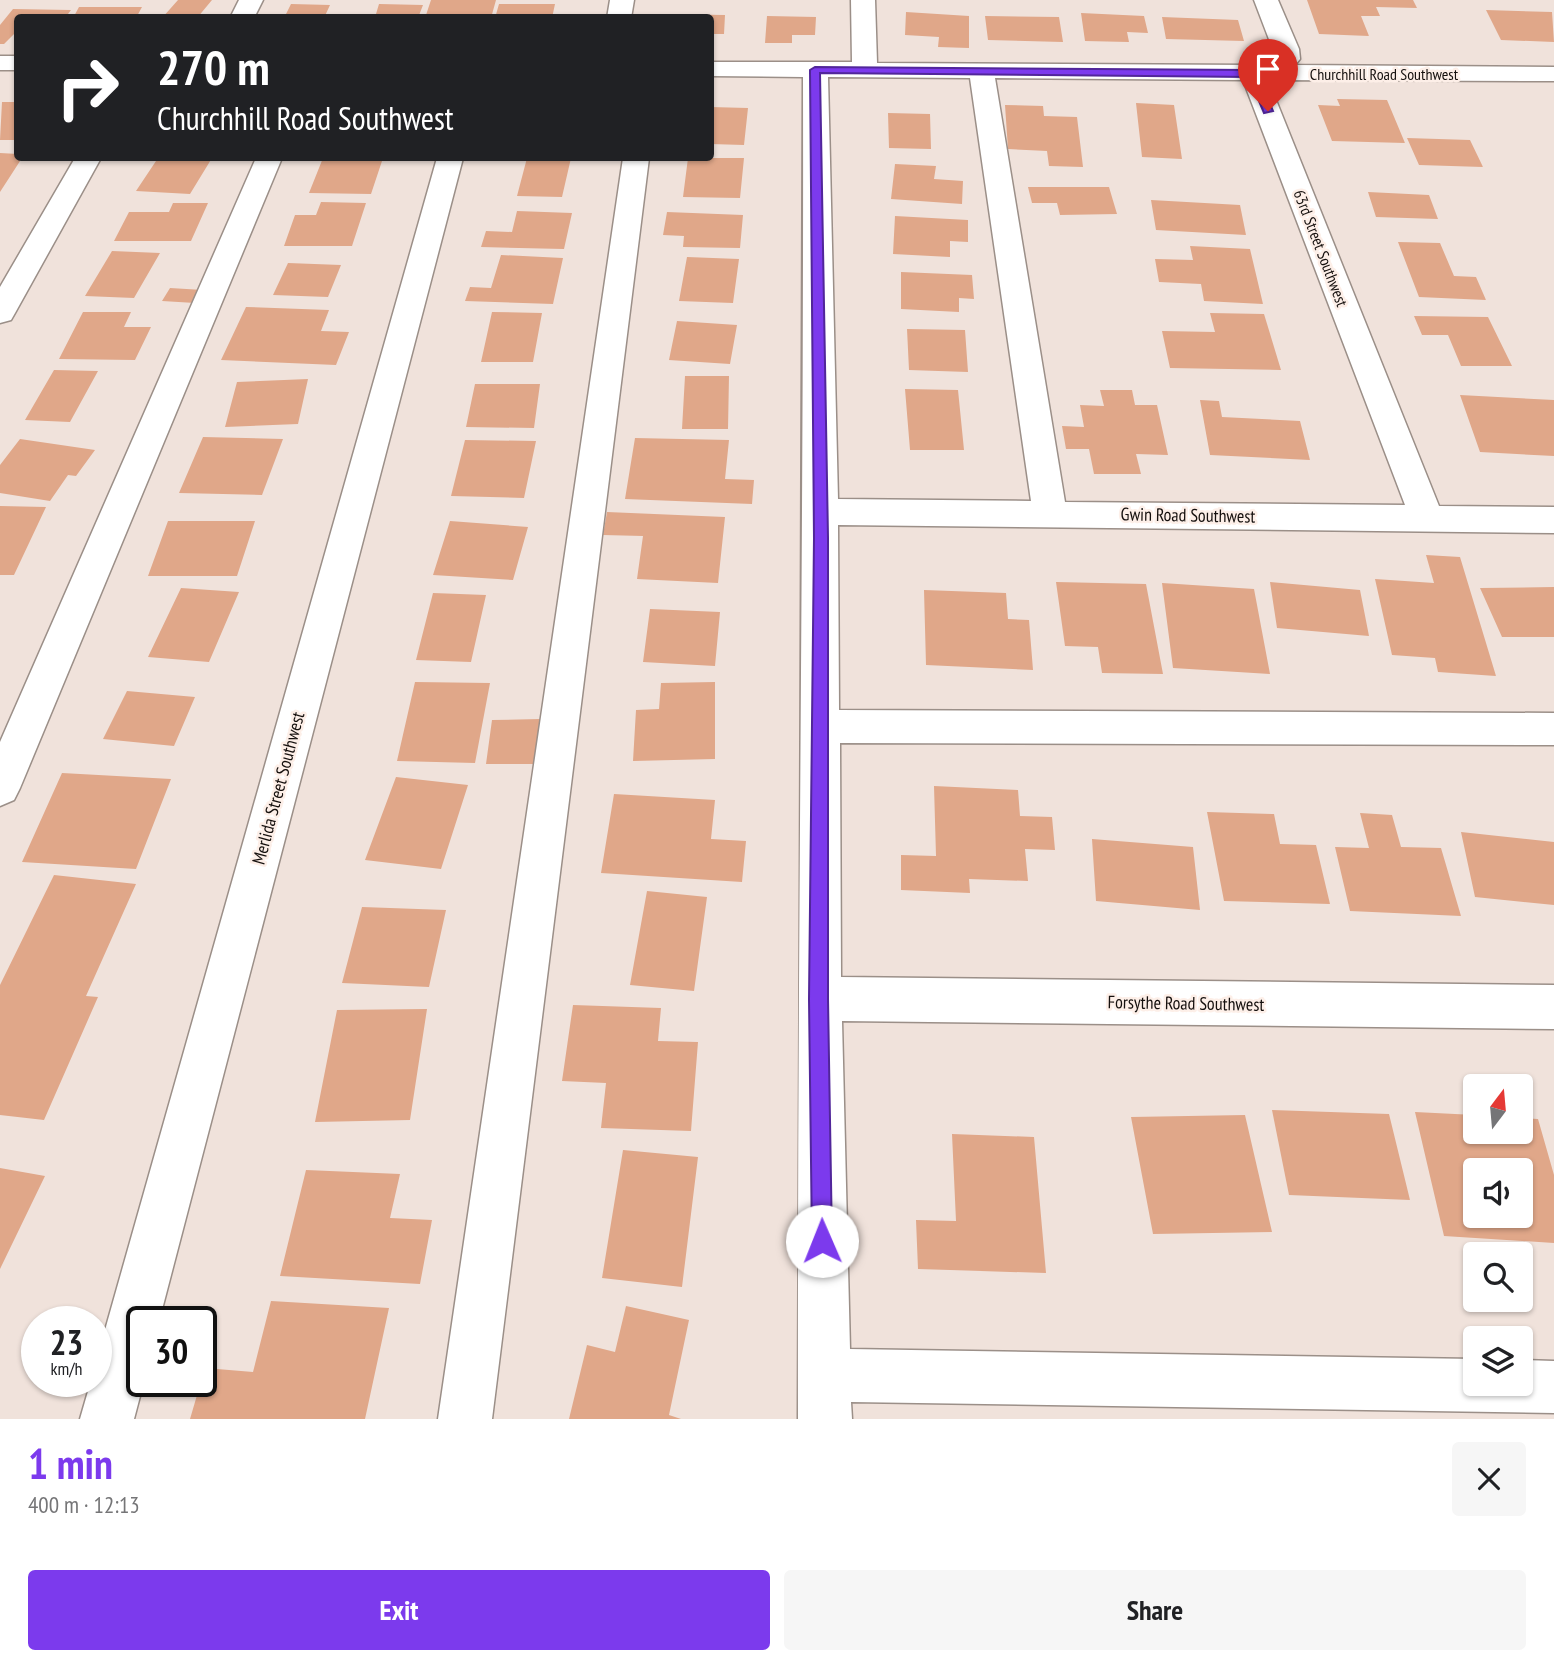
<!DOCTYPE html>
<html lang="en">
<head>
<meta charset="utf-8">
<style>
  :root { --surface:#fff; --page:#f6f6f6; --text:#202124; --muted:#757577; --accent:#7c3aed }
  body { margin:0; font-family:"PT Sans Narrow",sans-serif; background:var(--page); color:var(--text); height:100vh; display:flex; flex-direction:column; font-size:26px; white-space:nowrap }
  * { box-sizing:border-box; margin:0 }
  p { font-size:23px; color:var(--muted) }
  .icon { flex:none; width:38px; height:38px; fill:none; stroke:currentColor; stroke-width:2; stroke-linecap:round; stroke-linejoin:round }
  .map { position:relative; height:1419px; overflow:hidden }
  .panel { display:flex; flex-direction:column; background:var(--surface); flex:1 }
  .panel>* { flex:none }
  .guide { position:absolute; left:14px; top:14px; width:700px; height:147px; border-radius:7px; box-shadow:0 2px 5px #0004; background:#202124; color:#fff; overflow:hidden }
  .needle { width:46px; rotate:16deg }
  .buttons { position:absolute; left:1463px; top:1074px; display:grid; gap:14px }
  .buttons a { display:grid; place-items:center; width:70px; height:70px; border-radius:7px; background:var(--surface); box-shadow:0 2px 5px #0004; font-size:35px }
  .speed { position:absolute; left:21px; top:1306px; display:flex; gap:14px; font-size:35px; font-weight:700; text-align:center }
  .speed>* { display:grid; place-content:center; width:91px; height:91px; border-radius:50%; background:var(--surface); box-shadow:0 2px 5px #0004; line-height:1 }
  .speed small { font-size:18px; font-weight:400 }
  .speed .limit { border:4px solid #111; border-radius:10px; background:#fff; color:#111 }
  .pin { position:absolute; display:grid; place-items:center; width:60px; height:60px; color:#fff; margin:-72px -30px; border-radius:50% 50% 50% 0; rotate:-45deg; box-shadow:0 0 7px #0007 }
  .pin .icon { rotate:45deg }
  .me { position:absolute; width:77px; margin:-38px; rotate:359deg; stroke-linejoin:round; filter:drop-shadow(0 0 5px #0008) }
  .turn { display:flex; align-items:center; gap:24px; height:147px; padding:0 28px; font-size:32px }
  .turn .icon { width:91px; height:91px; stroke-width:2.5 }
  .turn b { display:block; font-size:49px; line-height:60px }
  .round { display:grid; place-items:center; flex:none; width:74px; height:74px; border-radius:7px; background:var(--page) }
  .summary { display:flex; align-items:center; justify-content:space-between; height:119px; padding:0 28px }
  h1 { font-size:42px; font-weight:700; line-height:52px; color:var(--accent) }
  .primary-button { display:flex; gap:14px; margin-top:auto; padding:14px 28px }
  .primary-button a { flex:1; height:80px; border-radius:7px; background:var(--accent); color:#fff; font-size:28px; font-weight:700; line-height:80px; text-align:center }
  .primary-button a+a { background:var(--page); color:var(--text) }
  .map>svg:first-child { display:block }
  .building { fill:#e0a789; fill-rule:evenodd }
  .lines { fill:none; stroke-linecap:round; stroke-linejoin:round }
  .minor-casing { stroke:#9b8f88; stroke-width:3 }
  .minor { fill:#fff; fill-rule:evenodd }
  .route { fill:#7c3aed; stroke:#51269a; stroke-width:2 }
  .labels { text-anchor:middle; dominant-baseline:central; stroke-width:5; stroke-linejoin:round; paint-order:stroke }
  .far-street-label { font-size:16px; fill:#15100e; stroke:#fdefe8 }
  .street-label { font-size:18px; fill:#15100e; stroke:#fdefe8 }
</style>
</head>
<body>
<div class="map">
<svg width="1554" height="1419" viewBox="0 0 1554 1419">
  <rect width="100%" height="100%" fill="#f0e2db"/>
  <!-- building -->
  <path class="building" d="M178,0H212L197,18H162Z
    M431,0H496L491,18H425Z
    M1307,0H1413L1417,8L1376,7L1380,16H1361L1369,36L1319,34Z
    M291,4L330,5L324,18H284Z
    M379,4L423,5L418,18H354L356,14H376Z
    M499,4H555L552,18H495Z
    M79,7H142L136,18H73Z
    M13,9L71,10L65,18H18V30L4,44H0V25Z
    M1486,10L1552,12L1554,42L1501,40Z
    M906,12L969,16V48L938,47L939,37L905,35Z
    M1081,13L1144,16L1148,33L1127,32L1129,42L1085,41Z
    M663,14L725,15L724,34H710V18H662Z
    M767,16L816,17L815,35H792V43H765Z
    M985,16L1059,17L1063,42L988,40Z
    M1162,17L1238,20L1244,41L1166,39Z
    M1337,99L1387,100L1405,143L1332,141L1318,105L1340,106Z
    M2,102H18V140H0Z
    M1136,103L1174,105L1182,159L1142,157Z
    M1005,105L1043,106L1044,116L1077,117L1083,167L1049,166L1047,151L1008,149Z
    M710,107L748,108L744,145L710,144Z
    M888,113L930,114L931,149L889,148Z
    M1407,138L1470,140L1483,167L1419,165Z
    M0,153L18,154V158H22L0,192Z
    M158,158H212L190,194L136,191Z
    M323,158H383L371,194L309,193Z
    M527,158H571L562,197L517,196Z
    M688,158H744L740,198L683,197Z
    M895,164L936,166L934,179L963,181L962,204L891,199Z
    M1028,187H1109L1117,214L1060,215L1057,203H1032Z
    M1368,192L1429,195L1438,219L1376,217Z
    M1151,200L1240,205L1246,235L1156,230Z
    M321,202L366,203L352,246H284L295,215H316Z
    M173,203H208L191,241H114L129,212H169Z
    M517,211L572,213L564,249L481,247L486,231L512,232Z
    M667,212L743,215L740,248L683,247L684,236L663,235Z
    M895,216L968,220V242L950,241V257L893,254Z
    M1398,242L1440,243L1454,276L1476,277L1486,300L1419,297Z
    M1190,246L1250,249L1263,304L1204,301L1201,284L1159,282L1155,259L1193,260Z
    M112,251L160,253L134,298L85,296Z
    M501,255L563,258L553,304L465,301L470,287L491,288Z
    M687,257L739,259L733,303L679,301Z
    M288,263L341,265L328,297L273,295Z
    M901,272L972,275L974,299L959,298V312L901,309Z
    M170,288L203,290L195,303L162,301Z
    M246,307L329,310L321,331L349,332L336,365L221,360Z
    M83,312H131L124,327H151L135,360L59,359Z
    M492,312L542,313L533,362H481Z
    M1210,313L1264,314L1281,370L1170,368L1162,331L1215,332Z
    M1414,316L1488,317L1512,366H1461L1448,335H1422Z
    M677,321L737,325L730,364L669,360Z
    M907,329L965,330L968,372L909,370Z
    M54,370L98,371L70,422L25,420Z
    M685,376H729L728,429H682Z
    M308,379L298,424L225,427L237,382Z
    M475,384H540L534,428L466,427Z
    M905,389L958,390L964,450H910Z
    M1100,390H1132L1135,405H1157L1168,455L1136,454L1141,474H1094L1089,449H1066L1062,426L1084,427L1080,405L1104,406Z
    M1460,395L1554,400V456L1480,452Z
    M1200,400L1219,401L1222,417L1300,421L1310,460L1210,455Z
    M203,437L283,439L262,495L179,493Z
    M635,438L729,440L725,479L754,480L752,504L625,499Z
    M20,439L95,450L76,476L68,475L50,501L0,493V465Z
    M465,440L536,441L524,498L451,496Z
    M0,506L46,507L14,575H0Z
    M607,512L725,517L718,583L637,579L643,536L603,535Z
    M168,521H255L237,576H148Z
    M450,521L528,527L513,580L433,575Z
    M1426,555L1460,557L1496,676L1438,672L1435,658L1392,655L1375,579L1434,583Z
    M1056,582L1146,584L1163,674L1102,673L1098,647L1065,646Z
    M1270,582L1360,590L1369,636L1277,628Z
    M1162,583L1254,589L1270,674L1173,668Z
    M1554,587V637H1502L1480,588Z
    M181,588L239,592L209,662L148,657Z
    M924,590L1006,593L1008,619L1029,620L1033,670L926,665Z
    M433,593L486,595L471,662L416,660Z
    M650,609L720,612L715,666L643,662Z
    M415,682L490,683L475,763L397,761Z
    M715,682V759L633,761L636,710L659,709L661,683Z
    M127,691L195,697L174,746L103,739Z
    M540,719L535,764H486L492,720Z
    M62,773L171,779L136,869L22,862Z
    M396,777L468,785L441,869L365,860Z
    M934,786L1018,790L1020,816L1052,817L1055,850L1025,849L1028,881L969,879L970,893L901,890V855L936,856Z
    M614,794L715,800L711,839L746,841L742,882L601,873Z
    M1207,812L1274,814L1280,844L1316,845L1330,904L1224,901Z
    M1360,813L1392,815L1401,847L1441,848L1461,916L1350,911L1335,847L1369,848Z
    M1461,832L1554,842V905L1475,897Z
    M1092,839L1193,847L1200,910L1096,901Z
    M54,875L136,884L86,996L98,997L44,1120L0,1115V985Z
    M647,891L707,897L694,991L630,985Z
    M362,907L446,910L429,987L342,983Z
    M573,1005L661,1008L658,1041L698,1042L691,1131L601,1128L606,1083L562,1081Z
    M427,1009L410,1120L315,1122L337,1010Z
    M1272,1110L1389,1114L1410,1200L1289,1195Z
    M1415,1112L1475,1115V1132H1521V1118L1538,1119L1554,1175V1243L1444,1236ZM1475,1171H1521V1216H1475Z
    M1245,1115L1272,1232L1153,1234L1131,1117Z
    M952,1134L1034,1137L1046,1273L918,1269L916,1220L956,1221Z
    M623,1150L698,1157L682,1287L602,1278Z
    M0,1168L45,1176L0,1269Z
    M306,1170L400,1174L390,1218L432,1220L420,1284L280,1276Z
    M271,1301L389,1308L365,1419H190L205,1368L253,1372Z
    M626,1306L689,1320L669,1415L681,1419H569L587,1345L615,1352Z"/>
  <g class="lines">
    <defs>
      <path id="minor" d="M239,0H263L254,18H230Z
        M610,0H634L631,18H607Z
        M851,0H875L877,63L1252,65L1275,55L1254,0H1278L1299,49L1300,59L1295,65L1554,67V81L1268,80L1439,506L1554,507V533L838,525L839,710L1554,713V745L840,743L841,977L1554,985V1029L842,1021L850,1349L1475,1359V1384H1521V1360L1554,1361V1413L851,1402L852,1419H798C797,972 804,524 803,77L710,76V62H852ZM828,77L970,78L1031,501L838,499ZM995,78L1243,80L1405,505L1065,502Z
        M0,56H18V70H0Z
        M75,158H101L15,313L11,320L0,323V287Z
        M256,158H282L20,788L14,800L0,806V742Z
        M437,158H463L159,1321H142L144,1381L134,1419H80L91,1381H96V1362Z
        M623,158H649L492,1419H438Z"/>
    </defs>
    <!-- minor casing -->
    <use href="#minor" class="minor-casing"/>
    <!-- minor -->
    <use href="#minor" class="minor"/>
  </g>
  <!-- route -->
  <path class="route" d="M815,67L1253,70L1258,74L1273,111L1264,113L1249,77L820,73L828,538V999L832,1241L829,1248L822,1251L815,1248L812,1241L809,999L814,538L810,70Z"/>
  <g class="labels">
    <!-- far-street labels -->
    <g class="far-street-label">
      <text x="1384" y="74">Churchhill Road Southwest</text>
      <text transform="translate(1321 248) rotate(69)">63rd Street Southwest</text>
    </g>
    <!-- street labels -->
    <g class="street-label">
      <text transform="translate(1188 515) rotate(1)">Gwin Road Southwest</text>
      <text transform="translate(278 788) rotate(-75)">Merlida Street Southwest</text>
      <text transform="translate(1186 1003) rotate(1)">Forsythe Road Southwest</text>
    </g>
  </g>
</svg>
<div class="buttons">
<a><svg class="needle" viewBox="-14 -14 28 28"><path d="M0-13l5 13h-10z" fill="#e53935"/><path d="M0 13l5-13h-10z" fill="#757577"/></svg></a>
<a><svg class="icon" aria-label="sound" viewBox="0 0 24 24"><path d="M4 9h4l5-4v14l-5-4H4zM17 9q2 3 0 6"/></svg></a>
<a><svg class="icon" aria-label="search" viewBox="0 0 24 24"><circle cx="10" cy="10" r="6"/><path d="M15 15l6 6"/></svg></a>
<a><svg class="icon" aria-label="layers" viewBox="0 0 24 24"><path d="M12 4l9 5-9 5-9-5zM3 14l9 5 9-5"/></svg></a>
</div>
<div class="speed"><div>23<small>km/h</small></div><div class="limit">30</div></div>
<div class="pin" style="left:1268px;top:111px;background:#d93025"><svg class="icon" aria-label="arrive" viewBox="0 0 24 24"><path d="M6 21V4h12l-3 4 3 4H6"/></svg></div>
<svg class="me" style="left:822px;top:1241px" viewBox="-20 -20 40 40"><circle r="19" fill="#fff"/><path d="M0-13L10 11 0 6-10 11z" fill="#7c3aed"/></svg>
<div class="guide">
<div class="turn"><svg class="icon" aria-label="right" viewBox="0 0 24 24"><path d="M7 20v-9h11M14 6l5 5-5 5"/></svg><div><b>270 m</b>Churchhill Road Southwest</div></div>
</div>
</div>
<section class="panel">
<div class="summary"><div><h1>1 min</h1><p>400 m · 12:13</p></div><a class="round"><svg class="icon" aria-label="close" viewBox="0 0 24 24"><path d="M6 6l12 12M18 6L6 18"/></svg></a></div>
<div class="primary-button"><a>Exit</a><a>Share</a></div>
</section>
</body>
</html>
